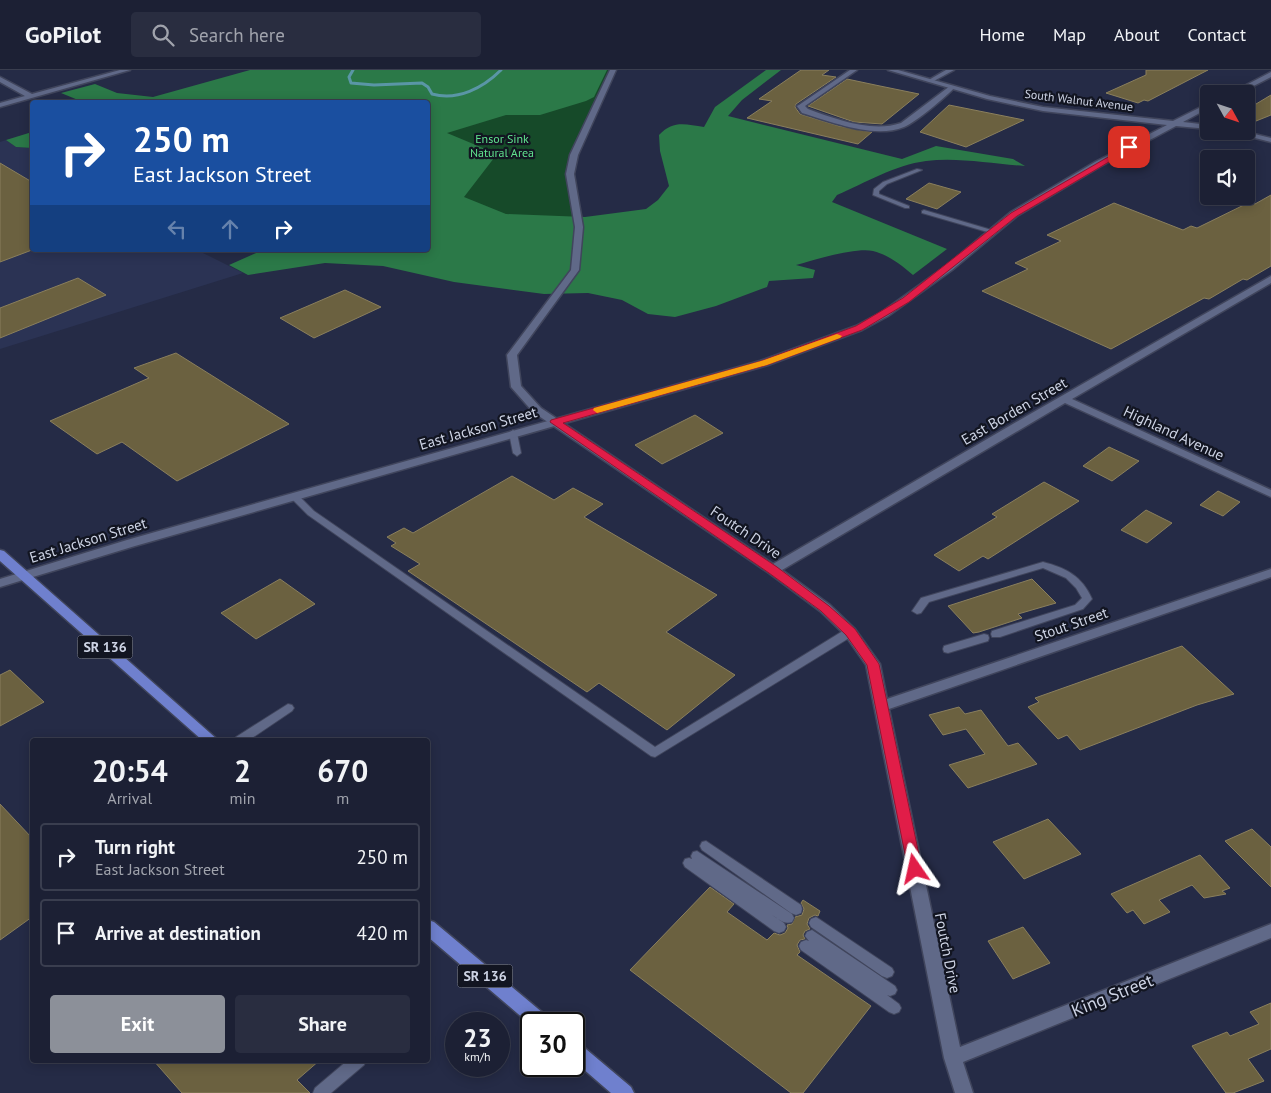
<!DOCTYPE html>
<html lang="en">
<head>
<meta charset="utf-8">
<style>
  :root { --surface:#1c2034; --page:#292d40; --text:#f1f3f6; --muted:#a0a3ac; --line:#3a3e4f; --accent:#8c9099 }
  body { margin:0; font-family:"PT Sans",sans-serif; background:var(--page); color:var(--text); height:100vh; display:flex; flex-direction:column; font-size:19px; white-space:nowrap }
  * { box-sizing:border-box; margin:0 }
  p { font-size:16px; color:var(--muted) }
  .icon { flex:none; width:28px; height:28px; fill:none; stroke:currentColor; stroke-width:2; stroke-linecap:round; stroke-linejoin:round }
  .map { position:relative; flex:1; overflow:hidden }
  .sheet { position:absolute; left:30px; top:668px; width:400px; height:325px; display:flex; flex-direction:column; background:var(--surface); border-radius:5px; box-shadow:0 2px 12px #0003,0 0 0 1px var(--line) }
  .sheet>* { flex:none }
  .top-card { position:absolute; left:30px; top:30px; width:400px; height:152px; border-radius:5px; box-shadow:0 2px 12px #0003,0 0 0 1px var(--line); background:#1a4fa0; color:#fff; overflow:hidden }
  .needle { width:32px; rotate:130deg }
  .fabs { position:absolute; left:1200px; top:15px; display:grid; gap:10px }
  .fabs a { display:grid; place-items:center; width:55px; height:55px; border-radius:5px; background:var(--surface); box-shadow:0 2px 12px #0003,0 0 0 1px var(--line); font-size:25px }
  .speed { position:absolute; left:445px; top:942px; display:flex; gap:10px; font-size:25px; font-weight:700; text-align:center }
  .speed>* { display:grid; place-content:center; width:65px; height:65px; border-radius:50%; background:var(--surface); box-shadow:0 2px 12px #0003,0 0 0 1px var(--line); line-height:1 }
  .speed small { font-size:12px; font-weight:400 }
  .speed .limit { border:2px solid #111; border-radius:8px; background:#fff; color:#111 }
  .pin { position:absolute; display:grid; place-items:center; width:42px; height:42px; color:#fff; margin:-21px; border-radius:10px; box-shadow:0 2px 8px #0006 }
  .me { position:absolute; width:55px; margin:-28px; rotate:349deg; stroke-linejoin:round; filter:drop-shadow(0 0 4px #0008) }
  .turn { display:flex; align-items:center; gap:18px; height:105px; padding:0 20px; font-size:22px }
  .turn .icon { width:65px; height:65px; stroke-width:2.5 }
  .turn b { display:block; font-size:35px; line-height:42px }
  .lanes { display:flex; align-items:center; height:48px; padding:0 20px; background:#0003; justify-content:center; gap:25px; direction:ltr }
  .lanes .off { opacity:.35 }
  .eta { display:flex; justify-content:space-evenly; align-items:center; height:85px; text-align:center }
  .eta b { font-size:30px; font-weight:700; line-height:35px }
  .cta { display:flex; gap:10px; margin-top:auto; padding:10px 20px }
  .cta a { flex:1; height:58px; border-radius:5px; background:var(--accent); color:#fff; font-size:20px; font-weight:700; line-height:58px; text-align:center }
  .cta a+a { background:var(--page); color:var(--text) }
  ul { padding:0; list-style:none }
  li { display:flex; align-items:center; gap:15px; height:68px; margin:0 10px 8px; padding:0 10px; border:2px solid var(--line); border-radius:5px }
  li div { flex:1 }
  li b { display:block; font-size:19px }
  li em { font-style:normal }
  header { display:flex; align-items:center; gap:30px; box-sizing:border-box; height:70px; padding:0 25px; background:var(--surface); border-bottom:1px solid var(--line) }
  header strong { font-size:24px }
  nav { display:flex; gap:28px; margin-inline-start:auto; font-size:18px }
  .search { width:350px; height:45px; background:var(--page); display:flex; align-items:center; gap:12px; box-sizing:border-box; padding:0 18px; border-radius:5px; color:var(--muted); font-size:19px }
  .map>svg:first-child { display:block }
  .built { fill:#2b3354 }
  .green { fill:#164a29 }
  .forest { fill:#2b7948 }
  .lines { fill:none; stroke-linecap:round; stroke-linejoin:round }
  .stream { stroke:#5a96a6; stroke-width:3 }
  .building { fill:#6b6140; stroke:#8a7f5d }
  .service-casing { stroke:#40455c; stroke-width:2 }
  .minor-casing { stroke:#40455c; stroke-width:3 }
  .tertiary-casing { stroke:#40455c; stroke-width:3 }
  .primary-casing { stroke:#40455c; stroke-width:3 }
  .service { fill:#606988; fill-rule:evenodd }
  .minor { fill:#606988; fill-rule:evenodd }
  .tertiary { fill:#606988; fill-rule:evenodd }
  .primary { fill:#6f80ce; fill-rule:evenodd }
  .route { fill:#e11d48; stroke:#92132f }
  .slow { fill:#f59e0b }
  .labels { text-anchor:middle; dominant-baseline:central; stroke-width:4.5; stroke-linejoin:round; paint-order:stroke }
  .far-street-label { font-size:12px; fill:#cdd3e4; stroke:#121521 }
  .far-park-label { font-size:12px; fill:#60e28e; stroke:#121521 }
  .shield { fill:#121521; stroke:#959aaa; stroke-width:1 }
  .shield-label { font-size:14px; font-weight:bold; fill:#cdd3e4 }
  .street-label { font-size:15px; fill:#cdd3e4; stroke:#121521 }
  .near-street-label { font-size:18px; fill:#cdd3e4; stroke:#121521 }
</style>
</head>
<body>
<header>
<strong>GoPilot</strong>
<div class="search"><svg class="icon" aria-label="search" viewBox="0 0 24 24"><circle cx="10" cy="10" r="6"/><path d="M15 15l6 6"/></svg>Search here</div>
<nav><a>Home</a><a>Map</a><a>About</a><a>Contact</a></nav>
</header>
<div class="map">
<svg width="1271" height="1023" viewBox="0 0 1271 1023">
  <rect width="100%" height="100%" fill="#252b46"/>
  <!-- built -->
  <path class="built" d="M6,70L16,77L32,78V180H197L243,203L0,279V72Z"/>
  <!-- green -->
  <path class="green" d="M261,0H614L570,104L579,157L428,173V32H155Z"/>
  <!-- forest -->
  <path class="forest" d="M250,0H607L594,27L586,31L540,45H506L447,63L483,78L494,88L464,127L506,144L585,147L646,139L658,130L669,116L660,81L659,65C673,50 685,54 704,57L715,37L766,0H781L742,30L728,46L902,89L936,76L1013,89L1025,96C993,94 958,87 926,91C895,95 865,113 837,125L832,132L947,179L913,205C901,195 889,185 873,181C856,177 814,190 796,195L815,200L813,208L769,211L767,217L716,236L675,247L648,244L622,230L588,223L544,224L454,212L383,196L325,193L248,205L229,195L256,183L250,180H428V32H83L61,23L95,14L117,23L153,27Z
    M32,62V78L16,77L6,70Z"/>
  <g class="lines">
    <!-- stream -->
    <path class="stream" d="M353,0L349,7L351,13L374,15L422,13L428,17L432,24C458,31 483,18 501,0"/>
  </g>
  <!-- building -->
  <path class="building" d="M801,0H829L822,5L836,7L796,34L795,37L800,44L839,56L872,62L858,74L747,48L772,31L759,29Z
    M1146,0H1208L1148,31L1144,30L1138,33L1106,23L1146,5Z
    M847,9L880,16L919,24L882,54L854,52L808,36Z
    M1271,25V45L1246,55V40Z
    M949,35L1024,50L966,77L920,62Z
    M0,93L32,112V180L0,192Z
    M929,113L961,122L937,139L906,129Z
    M1271,125V196L1247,210L1243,209L1209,229L1204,228L1111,279L982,221L1028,199L1015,193L1061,171L1047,165L1114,133L1183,160L1191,156L1197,158L1250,132L1255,134Z
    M78,208L106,225L0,268V238Z
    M345,220L381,237L314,268L280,248Z
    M176,283L289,354L177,411L122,372L97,384L50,351L149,308L134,298Z
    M695,345L723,363L662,394L635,375Z
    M1109,377L1139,391L1112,411L1083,396Z
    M512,406L554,430L573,418L603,434L584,447L717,525L666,562L735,605L667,660L599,613L587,622L408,501L420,494L391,476L396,473L387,467L404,458L413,463Z
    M1044,412L1079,431L988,489L983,486L959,501L934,485L997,447L992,444Z
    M1218,421L1240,432L1223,446L1200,435Z
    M1146,440L1172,453L1147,473L1121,460Z
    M280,509L315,534L256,569L221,543Z
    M1032,509L1056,533L1018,544L1022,548L979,562L973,563L948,536Z
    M1182,576L1234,624L1197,635L1080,680L1067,665L1058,669L1028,637L1039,632L1035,628Z
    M10,600L44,632L0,656V605Z
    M959,637L965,644L981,640L1008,676L1018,673L1037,694L968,718L949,695L985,684L966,659L943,665L929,645Z
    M0,734L32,768V847L0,870Z
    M1048,749L1081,784L1024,809L993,772Z
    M1252,759L1271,777V817L1225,771Z
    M1200,785L1230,818L1222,821L1226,824L1204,828L1192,815L1159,830L1170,842L1144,854L1133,840L1127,843L1111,824Z
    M710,817L734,834L727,842L767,870L774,863L780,865L785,863L788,858L787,855L792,854L795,847L802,845L804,839L801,833L803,830L820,841L818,846L815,845L809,848L807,854L810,859L805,861L803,865L805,869L800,870L797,875L800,882L797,885L871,936L803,1023H791L630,900Z
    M1023,857L1050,893L1013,909L988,871Z
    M1271,933V979L1248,989L1264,1011L1233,1023H1226L1192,976L1227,962L1230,966L1259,954L1250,942Z
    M153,990H320L297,1010L310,1023H182Z"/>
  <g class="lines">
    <defs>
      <path id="service" d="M917,99L922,100L887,114L879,121V124L909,136V138H905L873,125L874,119L883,112Z
        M924,140L995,161L996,162L991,163L922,143V141Z
        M513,360L517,363L521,383L517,386L513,383L509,363Z
        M294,423L297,424L314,441L655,677L846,559H854L855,562L854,565L655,687L651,686L308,445L289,426Z
        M1043,492C1066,498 1082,506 1092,529L1083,539L1000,567H992L991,564L992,561L1075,535L1082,528L1076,518L1066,508L1043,498L929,532L921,543L917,544L912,541L921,528Z
        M984,564L988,565L989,568L988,571L948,583L944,582L943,579L944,576Z
        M288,634L292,635L294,638L292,641L249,670H234L236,667Z
        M706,771L801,835L802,839L801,843L796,845L791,843L702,780L700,776L702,772Z
        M697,781L792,844L794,848L792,852C784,855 779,849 772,845L784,853L786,857L784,861L779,863L774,861L685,797L683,793L685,789L689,788L692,789L691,786L693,782Z
        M816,847L892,898L894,902L892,906L887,908L882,906L811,857L809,853L811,849Z
        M812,860L895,916L897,920L895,924L890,926L887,925L899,934L901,938L899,942L894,944L889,942L801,880L799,876L801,872L806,870L809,871L805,866L807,862Z
        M348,990H366L364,995L331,1023H313L315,1018Z"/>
      <path id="minor" d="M120,0H130L0,37V33L25,26L0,12V7L32,24Z
        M610,0H616L578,85L574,104L583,157L579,200L517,285L521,316L541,338L773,494L1025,347L1271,206V213L1072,329L1271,420V427L1065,333L782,500L830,535L855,559L880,594L887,629L1271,499V507L889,639L960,977L1271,854V868L963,992L973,1023H955L944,988L866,595L845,565L820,541L769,503L533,342L511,317L507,285L571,200L575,157L566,104L570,85Z
        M850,0H857L805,36L808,39C835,49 872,63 901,53L950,16L955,17C947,26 915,53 904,57C874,69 832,52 802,43L797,36L799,35Z
        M946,0H954L932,12L927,11Z"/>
      <path id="tertiary" d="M888,0H898L990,26L1043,37L1173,51L1209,33V38L1183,52L1209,55V59L1176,56L1101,96L1017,146L952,200L888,246L862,260L768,295L135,476L0,517V509L127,470L760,291L856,256L882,242L946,196L1011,142L1095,92L1167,55L1043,41L987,29Z
        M1271,2V7L1238,24H1229Z
        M1227,61H1242L1271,68V72Z"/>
      <path id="primary" d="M0,480L4,481L218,670H202L0,491Z
        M428,850L434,852L549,948L552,954L531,955L428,867Z
        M574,972L580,974L631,1017L634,1023H611L574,991Z"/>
    </defs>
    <!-- service casing -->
    <use href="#service" class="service-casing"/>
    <!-- minor casing -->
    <use href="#minor" class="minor-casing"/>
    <!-- tertiary casing -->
    <use href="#tertiary" class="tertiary-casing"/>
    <!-- primary casing -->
    <use href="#primary" class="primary-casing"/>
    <!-- service -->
    <use href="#service" class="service"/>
    <!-- minor -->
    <use href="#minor" class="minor"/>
    <!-- tertiary -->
    <use href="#tertiary" class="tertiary"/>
    <!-- primary -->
    <use href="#primary" class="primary"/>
  </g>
  <!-- route -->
  <path class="route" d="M1129,75L1132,77L1131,79L1017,146L909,232L862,260L767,295L563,353L777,497L829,536L855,559L879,594L922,799L920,803L915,805L910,803L908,799L867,595L846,565L821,541L769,503L550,352L551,350L761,291L856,256L903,228L1011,143Z"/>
  <!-- slow -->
  <path class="slow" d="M837,264L842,266L840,268L767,295L601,342L597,343L593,340L594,338L761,291Z"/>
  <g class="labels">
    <!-- far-street labels -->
    <g class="far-street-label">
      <text transform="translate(1079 30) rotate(7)">South Walnut Avenue</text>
    </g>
    <!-- far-park labels -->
    <g class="far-park-label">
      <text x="502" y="68">Ensor Sink<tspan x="502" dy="14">Natural Area</tspan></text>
    </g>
    <!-- shield labels -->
    <g class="shield">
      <rect x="77.5" y="565.5" width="55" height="23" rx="4"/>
      <rect x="457.5" y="894.5" width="55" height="23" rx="4"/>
    </g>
    <g class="shield-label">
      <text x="105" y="577">SR 136</text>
      <text x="485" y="906">SR 136</text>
    </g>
    <!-- street labels -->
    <g class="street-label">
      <text transform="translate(1014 341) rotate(-30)">East Borden Street</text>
      <text transform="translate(478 358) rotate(-16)">East Jackson Street</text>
      <text transform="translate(1174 363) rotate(25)">Highland Avenue</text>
      <text transform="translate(746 462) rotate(34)">Foutch Drive</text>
      <text transform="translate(88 470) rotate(-17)">East Jackson Street</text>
      <text transform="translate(1071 554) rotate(-19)">Stout Street</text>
      <text transform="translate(948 883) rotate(79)">Foutch Drive</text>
    </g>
    <!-- near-street labels -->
    <g class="near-street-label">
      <text transform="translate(1112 925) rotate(-22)">King Street</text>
    </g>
  </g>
</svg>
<div class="fabs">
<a><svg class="needle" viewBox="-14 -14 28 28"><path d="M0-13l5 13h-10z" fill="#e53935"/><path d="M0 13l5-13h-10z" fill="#a0a3ac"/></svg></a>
<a><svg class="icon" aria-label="sound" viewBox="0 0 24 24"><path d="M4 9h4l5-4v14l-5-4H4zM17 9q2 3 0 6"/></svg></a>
</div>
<div class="speed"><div>23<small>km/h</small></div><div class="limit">30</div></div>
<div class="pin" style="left:1129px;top:77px;background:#d93025"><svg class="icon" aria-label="arrive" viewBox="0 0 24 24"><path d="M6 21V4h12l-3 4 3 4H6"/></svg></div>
<svg class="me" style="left:915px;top:799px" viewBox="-20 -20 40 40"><path d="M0-17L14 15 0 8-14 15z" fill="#e11d48" stroke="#fff" stroke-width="4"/></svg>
<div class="top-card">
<div class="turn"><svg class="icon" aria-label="right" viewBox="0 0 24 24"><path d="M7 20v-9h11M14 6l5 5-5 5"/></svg><div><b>250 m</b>East Jackson Street</div></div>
<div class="lanes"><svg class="icon off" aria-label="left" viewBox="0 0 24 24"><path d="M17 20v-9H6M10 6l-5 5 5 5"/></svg><svg class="icon off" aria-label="ahead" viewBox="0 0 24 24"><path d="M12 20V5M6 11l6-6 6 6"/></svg><svg class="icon" aria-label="right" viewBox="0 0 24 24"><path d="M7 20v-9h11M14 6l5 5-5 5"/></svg></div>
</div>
<section class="sheet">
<div class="eta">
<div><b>20:54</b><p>Arrival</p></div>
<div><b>2</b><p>min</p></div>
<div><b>670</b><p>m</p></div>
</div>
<ul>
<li><svg class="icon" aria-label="right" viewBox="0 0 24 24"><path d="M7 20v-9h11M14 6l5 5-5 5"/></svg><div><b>Turn right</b><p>East Jackson Street</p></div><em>250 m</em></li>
<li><svg class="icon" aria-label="arrive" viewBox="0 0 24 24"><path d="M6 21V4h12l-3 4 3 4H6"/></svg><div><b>Arrive at destination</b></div><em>420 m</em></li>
</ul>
<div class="cta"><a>Exit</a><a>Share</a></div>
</section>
</div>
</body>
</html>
